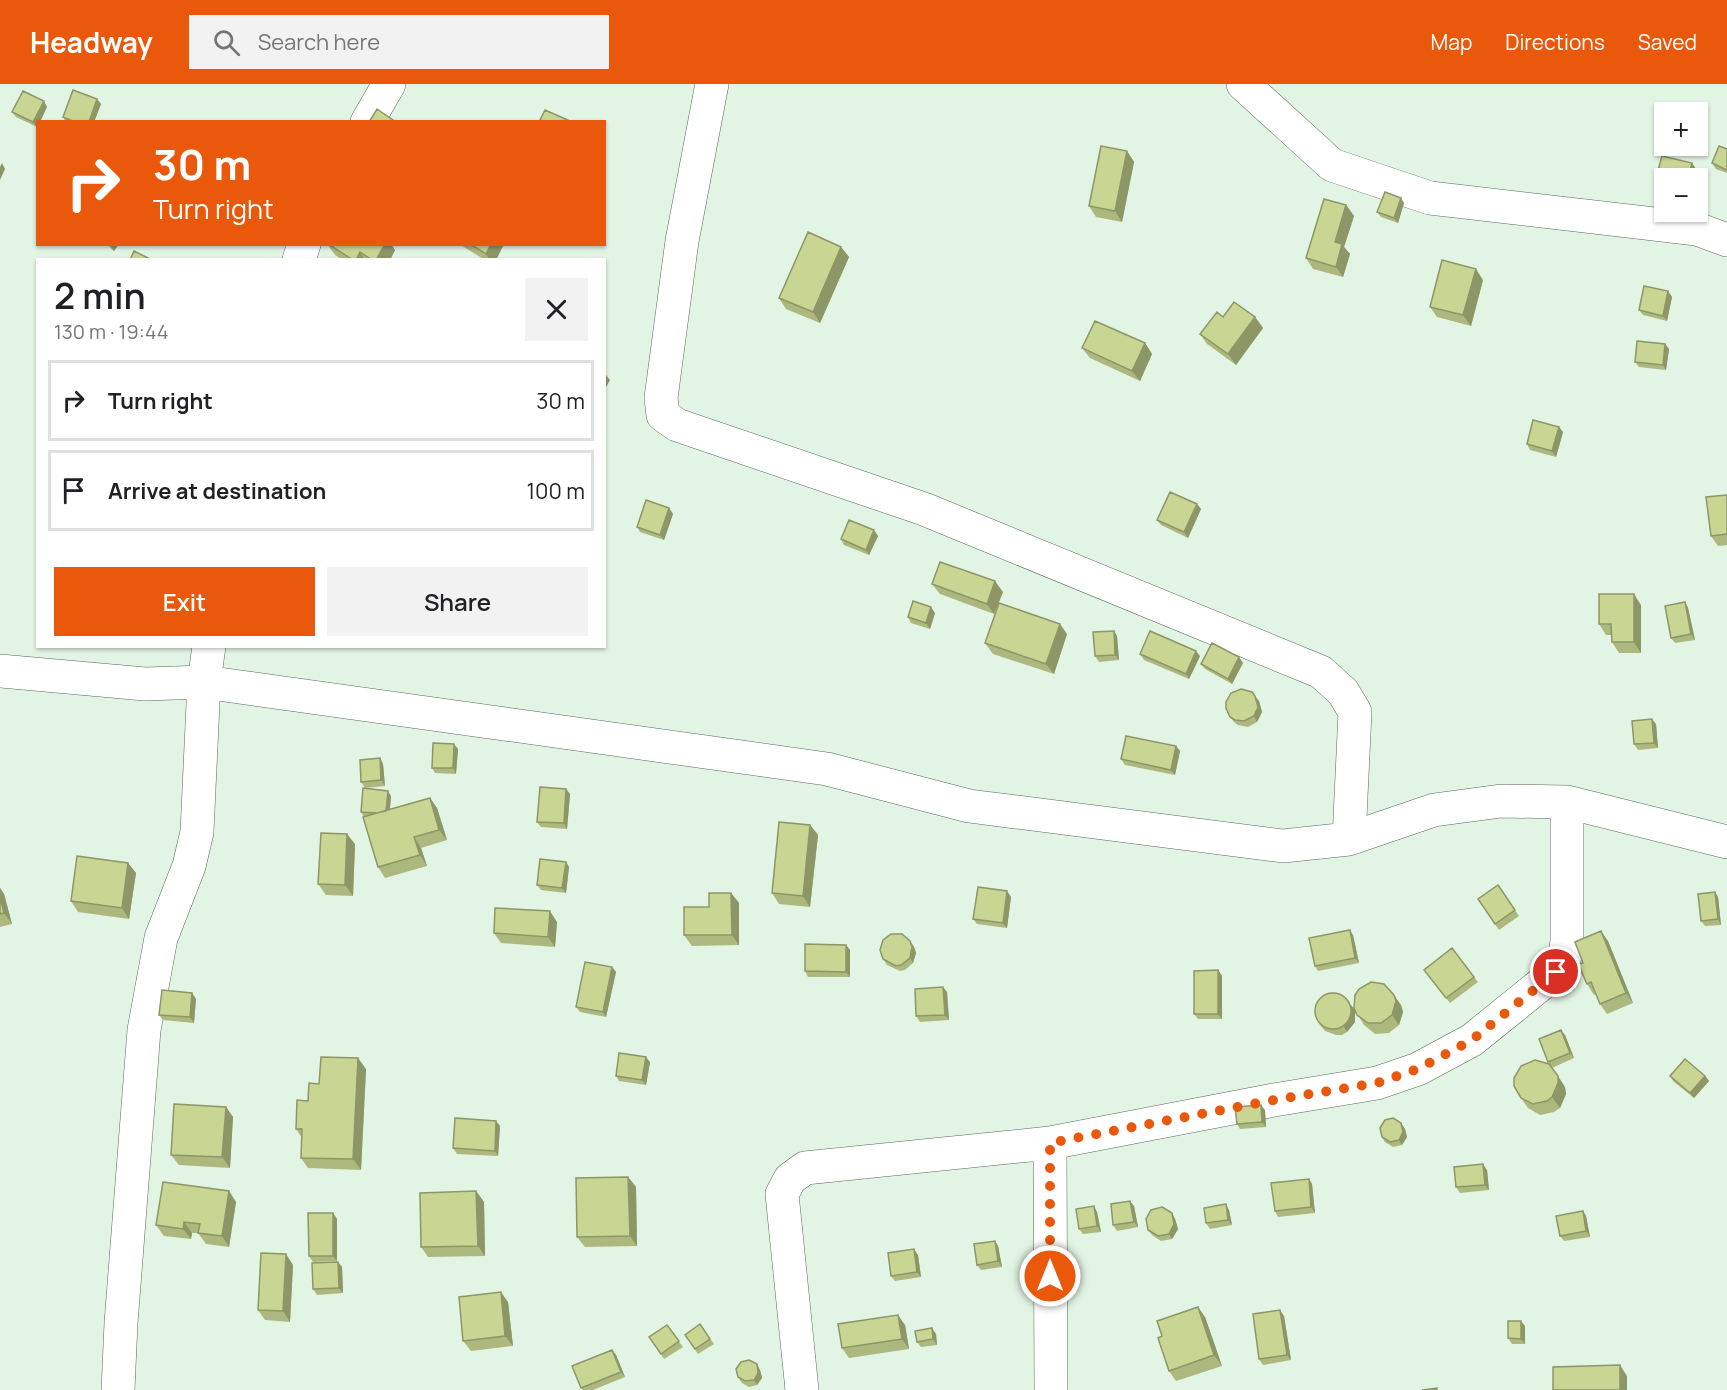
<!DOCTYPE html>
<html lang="en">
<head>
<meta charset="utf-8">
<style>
  :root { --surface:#fff; --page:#f2f2f2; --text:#202124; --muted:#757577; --line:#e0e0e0; --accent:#ea580c }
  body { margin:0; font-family:Manrope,sans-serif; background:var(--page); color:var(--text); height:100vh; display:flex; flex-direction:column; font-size:22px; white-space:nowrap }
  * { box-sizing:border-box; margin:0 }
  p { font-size:20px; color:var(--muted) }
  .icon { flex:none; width:33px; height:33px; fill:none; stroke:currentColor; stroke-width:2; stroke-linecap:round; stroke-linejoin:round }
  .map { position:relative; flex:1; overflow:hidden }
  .details { position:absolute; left:36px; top:174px; width:570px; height:390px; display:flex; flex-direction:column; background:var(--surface); border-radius:0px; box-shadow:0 2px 4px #0004 }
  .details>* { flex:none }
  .banner { position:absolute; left:36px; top:36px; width:570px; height:126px; border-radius:0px; box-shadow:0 2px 4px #0004; background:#ea580c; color:#fff; overflow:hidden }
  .fabs { position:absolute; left:1654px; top:18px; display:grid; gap:12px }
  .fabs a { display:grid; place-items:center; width:54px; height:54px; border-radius:0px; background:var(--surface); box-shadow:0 2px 4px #0004; font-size:30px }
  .pin { position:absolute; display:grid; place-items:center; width:51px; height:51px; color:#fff; margin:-26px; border:3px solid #fff; border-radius:50%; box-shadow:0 2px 6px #0007 }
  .me { position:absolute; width:66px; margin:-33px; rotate:0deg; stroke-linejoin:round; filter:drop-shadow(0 0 4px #0008) }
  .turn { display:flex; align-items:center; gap:21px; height:126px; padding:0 18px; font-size:27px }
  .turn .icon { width:78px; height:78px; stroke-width:2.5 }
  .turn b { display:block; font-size:42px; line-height:51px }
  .round { display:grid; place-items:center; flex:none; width:63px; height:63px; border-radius:0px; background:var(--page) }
  .headline { display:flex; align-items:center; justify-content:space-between; height:102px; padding:0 18px }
  h1 { font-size:36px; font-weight:600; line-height:45px }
  .primary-button { display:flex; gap:12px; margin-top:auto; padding:12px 18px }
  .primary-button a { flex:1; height:69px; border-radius:0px; background:var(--accent); color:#fff; font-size:24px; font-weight:600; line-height:69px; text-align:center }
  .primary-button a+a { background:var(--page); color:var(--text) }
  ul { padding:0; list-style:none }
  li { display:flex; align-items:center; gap:18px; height:81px; margin:0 12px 9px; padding:0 6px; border:3px solid var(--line); border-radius:0px }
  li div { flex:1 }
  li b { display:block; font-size:22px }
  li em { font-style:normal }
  header { display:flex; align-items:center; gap:36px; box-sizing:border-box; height:84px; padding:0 30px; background:var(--accent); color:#fff }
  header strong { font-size:28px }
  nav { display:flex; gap:33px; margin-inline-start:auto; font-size:21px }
  .search { width:420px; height:54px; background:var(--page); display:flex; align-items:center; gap:15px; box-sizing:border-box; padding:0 21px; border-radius:0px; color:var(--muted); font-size:22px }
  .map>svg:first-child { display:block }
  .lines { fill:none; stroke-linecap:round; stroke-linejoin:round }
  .street-casing { stroke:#59695b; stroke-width:34 }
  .street { stroke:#fff; stroke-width:33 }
  .wall { fill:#adb87e }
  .shaded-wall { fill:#8d9667 }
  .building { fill:#c9d693; stroke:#8d9667; stroke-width:1.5 }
  .route { stroke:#ea580c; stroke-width:10; stroke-dasharray:0 18 }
</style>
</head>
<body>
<header>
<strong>Headway</strong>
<div class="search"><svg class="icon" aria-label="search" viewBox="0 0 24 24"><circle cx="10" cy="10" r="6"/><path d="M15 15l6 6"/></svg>Search here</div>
<nav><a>Map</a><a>Directions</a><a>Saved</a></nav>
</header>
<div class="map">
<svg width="1727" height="1306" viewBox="0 0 1727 1306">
  <rect width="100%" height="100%" fill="#e2f4e4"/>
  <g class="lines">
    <defs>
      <path id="street" d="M712,0L682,157L661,314L663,331L677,341L924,425L1321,588L1343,608L1355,628L1349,755
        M1243,0L1332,81L1430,114L1697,145L1727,156
        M367,38L389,0
        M299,176L304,160
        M0,587L145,600L204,598L827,685L969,722L1283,762L1349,755L1434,726L1501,717L1567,718L1727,758
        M1050,1059L1051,1306
        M118,1306L121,1239L144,946L161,854L189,782L197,748L204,598L209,562
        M802,1306L782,1110L790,1095L805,1084L1050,1059L1274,1016L1377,999L1418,985L1472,956L1556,888L1565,872L1567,856V718"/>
    </defs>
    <!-- street casing -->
    <use href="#street" class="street-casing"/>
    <!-- street -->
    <use href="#street" class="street"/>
  </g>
  <!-- wall -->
  <path class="wall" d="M97,15L101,20L94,38H66L63,33Z
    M47,23L37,43L16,33L12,28Z
    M1727,65V89L1716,85L1712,79Z
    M1127,67L1134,78L1122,138L1096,133L1089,122Z
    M1692,79L1696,85L1693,94H1665V96L1661,95L1657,90Z
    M1404,119L1398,139L1381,133L1377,128Z
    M1346,121L1354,132L1344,163L1350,170L1343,193L1313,185L1306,174Z
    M106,160H119L114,167Z
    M327,160L395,166L390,176H343L335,171Z
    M459,160H504L496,176H485Z
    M841,163L849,173L820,239L786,225L779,214Z
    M1483,196L1471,242L1437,233L1430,223Z
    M1668,207L1672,213L1667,237L1643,231L1639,226Z
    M1255,233L1263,244L1236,281L1207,260L1200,250Z
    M1145,259L1152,270L1140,297L1090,274L1082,264Z
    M1665,260L1669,265L1666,286L1639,283L1635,278Z
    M1559,343L1563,348L1556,373L1530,366L1527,360Z
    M1727,411V461L1718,462L1711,452Z
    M1197,420L1201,425L1188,454L1161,441L1157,436Z
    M669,424L673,430L664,456L640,448L637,443Z
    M874,446L878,452L869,471L844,461L841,455Z
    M932,500L1003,508L994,530L940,510Z
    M1685,518L1688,524L1695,556L1675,559L1671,554Z
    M1641,521V569H1619L1612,558V551H1606L1599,540Z
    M935,529L930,545L911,539L908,533Z
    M1114,547L1117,552L1119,576L1099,578L1095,572Z
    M1067,550L1054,590L993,570L985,559Z
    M1140,570L1200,572L1189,595L1144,576Z
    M1243,579L1232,600L1205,585L1201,580Z
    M1259,617L1262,628L1257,638L1248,643L1238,641L1234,638L1230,633Z
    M1656,640L1658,664L1638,666L1634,660Z
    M1176,662L1180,667L1175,691L1125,681L1121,675Z
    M458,665L456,690L435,689L432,684Z
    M380,674L383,680L385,702L365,704L361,698Z
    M566,705L570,710L567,745L541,743L537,738Z
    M391,712L390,725L430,714L437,724L447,756L421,764L427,782L385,794L378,783L364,733L361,728Z
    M810,741L818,751L810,823L779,820L772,809Z
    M355,760L353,812L326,811L318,800Z
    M566,778L569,783L566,809L541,806L537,801Z
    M128,779L136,789L129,835L78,828L71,817Z
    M1498,801L1519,832L1499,846L1478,815Z
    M0,804L4,810L12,840L0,843Z
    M1715,808L1718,813L1721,841L1705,842L1701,837Z
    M731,809L739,819V861L692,862L684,851L709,823Z
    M1011,813L1007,844L977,840L973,835Z
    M557,838L555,863L501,859L494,849Z
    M1353,851L1359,879L1318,887L1315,882Z
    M910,857L914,863L916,869L913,879L905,886L900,887L887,881L883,875Z
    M1608,857L1633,919L1607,930L1600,920L1596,910L1594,911L1587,900L1583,879Z
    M846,861L850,866V893H808L805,887Z
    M1452,864L1478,898L1450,919L1424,886Z
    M612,883L616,888L606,933L580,928L576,923Z
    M1218,886L1222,892V935H1198L1194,930Z
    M947,908L949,936L920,938L916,932Z
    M192,909L196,915L194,939L163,936L159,931Z
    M1401,921L1403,928L1399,941L1389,949L1375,950L1364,941L1355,926V938L1347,948L1342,951H1336L1325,947L1317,937L1354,926Z
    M1565,951L1574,974L1552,984L1548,978Z
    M650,978L646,1001L619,997L616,992Z
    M366,985L361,1086L308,1084L301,1074L302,1054L296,1045L308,1017L319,1000Z
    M1670,992H1705L1709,997L1694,1014L1673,997Z
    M1565,1003L1566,1010L1560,1024L1554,1028L1540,1031L1528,1024L1521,1014Z
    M226,1023L233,1033L230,1084L179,1081L171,1071Z
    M1265,1026L1266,1043L1240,1045L1237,1040Z
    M1401,1039L1405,1045L1407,1053L1402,1061L1393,1063L1385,1058L1382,1053Z
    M500,1042L498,1072L457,1070L453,1064Z
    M1487,1086L1489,1106L1460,1109L1456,1103Z
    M628,1093L636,1103L637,1162L585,1163L577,1153Z
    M1309,1095L1312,1100L1315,1129L1278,1133L1275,1127Z
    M229,1107L236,1118L229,1163L206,1160L198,1149H192L191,1155L164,1152L156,1141Z
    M476,1107L484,1118L485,1172L428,1173L421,1163Z
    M1134,1122L1138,1143L1117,1147L1113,1141Z
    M1229,1126L1232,1141L1210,1145L1206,1139Z
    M1583,1127L1586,1132L1590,1153L1564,1157L1560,1152Z
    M1097,1128L1101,1148L1083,1150L1079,1145Z
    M333,1129L337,1135V1177L313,1178L309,1172Z
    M1172,1129L1175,1135L1178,1145L1172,1155L1161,1157L1152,1151L1148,1146Z
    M995,1157L998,1162L1002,1183L981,1186L977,1181Z
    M918,1171L921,1193L895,1197L891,1192Z
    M338,1178L342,1183L343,1209L317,1211L313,1205Z
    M293,1181L290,1238L265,1236L258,1226Z
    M508,1218L513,1262L471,1267L463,1257Z
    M1284,1232L1291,1276L1263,1281L1259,1275Z
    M1205,1233L1222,1282L1176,1297L1169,1287Z
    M700,1240L714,1260L698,1270L685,1251Z
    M667,1241L683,1263L664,1275L649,1253Z
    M905,1241L909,1265L849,1274L842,1264Z
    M1525,1242V1260H1512L1508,1254Z
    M936,1250L937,1261L921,1263L917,1258Z
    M612,1266L616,1271L625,1293L593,1306H583L581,1304Z
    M760,1286L762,1294L757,1301L749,1303L742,1299L738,1293Z"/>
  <!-- shaded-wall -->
  <path class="shaded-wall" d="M97,15L101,20L94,38H89Z
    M44,17L47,23L40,38H38L37,43L33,38Z
    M1127,67L1134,78L1122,138L1115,127Z
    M2,79L5,85L0,96V83Z
    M1692,79L1696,85L1693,94H1688Z
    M1401,114L1404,119L1398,139L1394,134Z
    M1346,121L1354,132L1344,163L1350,170L1343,193L1336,183L1335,158Z
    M111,160H119L114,167L111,162Z
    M385,160H391L395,166L390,176H376Z
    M491,160H504L496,176H490L486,170Z
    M841,163L849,173L820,239L813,228Z
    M360,168L365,176H356Z
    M1476,185L1483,196L1471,242L1463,231Z
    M1668,207L1672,213L1667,237L1663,232Z
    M1255,233L1263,244L1236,281L1228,270Z
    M1145,259L1152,270L1140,297L1132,287Z
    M1665,260L1669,265L1666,286L1663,281Z
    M606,291L610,296L604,307V294Z
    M1559,343L1563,348L1556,373L1552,367Z
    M1197,420L1201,425L1188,454L1184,448Z
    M669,424L673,430L664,456L660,451Z
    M874,446L878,452L869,471L866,466Z
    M995,497L1003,508L994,530L987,520Z
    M1634,510L1641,521V569L1634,558Z
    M1685,518L1688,524L1695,556L1691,550Z
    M931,523L935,529L930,545L926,539Z
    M1060,540L1067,550L1054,590L1046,580Z
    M1114,547L1117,552L1119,576L1115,571Z
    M1196,567L1200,572L1189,595L1186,590Z
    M1239,573L1243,579L1232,600L1228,595Z
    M1255,612L1259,617L1262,628L1257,638L1254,632Z
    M1652,635L1656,640L1658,664L1654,659Z
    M454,660L458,665L456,690L453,684Z
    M1176,662L1180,667L1175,691L1171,686Z
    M380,674L383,680L385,702L381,696Z
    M566,705L570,710L567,745L564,739Z
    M388,707L391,712L389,735L385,730Z
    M430,714L437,724L447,756L439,746Z
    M810,741L818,751L810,823L803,812Z
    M347,750L355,760L353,812L345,801Z
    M414,753L421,764L427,782L420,771Z
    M566,778L569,783L566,809L562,804Z
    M128,779L136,789L129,835L122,824Z
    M0,804L4,810L12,840L4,829L0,813Z
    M1007,807L1011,813L1007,844L1003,839Z
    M1715,808L1718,813L1721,841L1718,835Z
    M731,809L739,819V861L732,851Z
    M550,827L557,838L555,863L548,853Z
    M1350,846L1353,851L1359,879L1355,874Z
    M1601,847L1608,857L1633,919L1626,909Z
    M910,857L914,863L916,869L913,879L910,874Z
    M846,861L850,866V893L846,888Z
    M612,883L616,888L606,933L603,928Z
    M1218,886L1222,892V935L1218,930Z
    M943,903L947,908L949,936L945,931Z
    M192,909L196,915L194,939L190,933Z
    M1394,911L1401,921L1403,928L1399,941L1392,931Z
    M1351,921L1355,926V938L1347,948L1344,943Z
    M1561,946L1565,951L1574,974L1570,969Z
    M646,973L650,978L646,1001L642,996Z
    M358,974L366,985L361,1086L353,1075Z
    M1558,992L1565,1003L1566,1010L1560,1024L1552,1013Z
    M1705,992L1709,997L1694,1014L1690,1009Z
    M1261,1021L1265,1026L1266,1043L1262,1038Z
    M226,1023L233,1033L230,1084L222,1073Z
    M496,1037L500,1042L498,1072L495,1067Z
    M1401,1039L1405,1045L1407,1053L1402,1061L1399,1056Z
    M1483,1080L1487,1086L1489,1106L1485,1101Z
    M628,1093L636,1103L637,1162L630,1152Z
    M1309,1095L1312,1100L1315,1129L1311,1123Z
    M229,1107L236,1118L229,1163L222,1152Z
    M476,1107L484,1118L485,1172L478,1162Z
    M1130,1117L1134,1122L1138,1143L1134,1138Z
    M1226,1120L1229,1126L1232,1141L1228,1136Z
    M1094,1122L1097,1128L1101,1148L1097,1142Z
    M1583,1127L1586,1132L1590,1153L1586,1147Z
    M333,1129L337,1135V1177L333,1172Z
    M1172,1129L1175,1135L1178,1145L1172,1155L1169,1150Z
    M184,1138L192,1149L191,1155L183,1145Z
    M995,1157L998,1162L1002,1183L998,1177Z
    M914,1165L918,1171L921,1193L917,1188Z
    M286,1170L293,1181L290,1238L283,1227Z
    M338,1178L342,1183L343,1209L339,1204Z
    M501,1208L508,1218L513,1262L505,1252Z
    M1198,1223L1205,1233L1222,1282L1214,1271Z
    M1280,1226L1284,1232L1291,1276L1287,1271Z
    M898,1231L905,1241L909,1265L902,1255Z
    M1521,1237L1525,1242V1260L1521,1255Z
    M932,1244L936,1250L937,1261L933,1255Z
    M612,1266L616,1271L625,1293L621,1288Z
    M757,1280L760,1286L762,1294L757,1301L754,1296Z
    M1620,1281L1627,1292V1306H1620Z"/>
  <!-- building -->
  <path class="building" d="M73,6L97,15L89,38H75L63,33Z
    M23,7L44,17L33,38L12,28Z
    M377,25L396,38H369Z
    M545,26L572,38H539Z
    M1101,62L1127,67L1115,127L1089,122Z
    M1719,62L1727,65V86L1712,79Z
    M1662,72L1692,79L1688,94H1677L1657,90Z
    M1385,108L1401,114L1394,134L1377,128Z
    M1324,115L1346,121L1335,158L1342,160L1336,183L1306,174Z
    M808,148L841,163L813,228L779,214Z
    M328,160H385L376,176H372L360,168L356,176H353Z
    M470,160H491L486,170Z
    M134,167L152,176H130Z
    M1442,176L1476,185L1463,231L1430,223Z
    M1644,202L1668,207L1663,232L1639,226Z
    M1234,218L1255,233L1228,270L1200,250L1217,228L1223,233Z
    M1095,237L1145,259L1132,287L1082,264Z
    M1637,257L1665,260L1663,281L1635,278Z
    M1533,336L1559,343L1552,367L1527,360Z
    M1170,408L1197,420L1184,448L1157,436Z
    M1727,411V450L1711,452L1706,413Z
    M646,416L669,424L660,451L637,443Z
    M849,436L874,446L866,466L841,455Z
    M940,478L995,497L987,520L932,500Z
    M1599,510H1634V558H1612L1611,540H1599Z
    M913,517L931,523L926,539L908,533Z
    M1685,518L1691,550L1671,554L1665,522Z
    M999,519L1060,540L1046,580L985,559Z
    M1114,547L1115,571L1095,572L1093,548Z
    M1150,547L1196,567L1186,590L1140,570Z
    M1212,559L1239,573L1228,595L1201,580Z
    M1241,605L1252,608L1255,612L1258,623L1254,632L1244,637L1235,636L1230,633L1226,624V618L1231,609Z
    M1652,635L1654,659L1634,660L1632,637Z
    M1126,652L1176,662L1171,686L1121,675Z
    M433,659L454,660L453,684H432Z
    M380,674L381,696L361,698L360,676Z
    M540,703L566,705L564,739L537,738Z
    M363,704L388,707L386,727L377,729L361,728Z
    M430,714L439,746L414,753L420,771L378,783L363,733Z
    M779,738L810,741L803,812L772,809Z
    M321,749L347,750L345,801L318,800Z
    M77,772L128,779L122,824L71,817Z
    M540,775L566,778L562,804L537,801Z
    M1498,801L1515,826L1495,840L1478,815Z
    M978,803L1007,807L1003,839L973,835Z
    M1715,808L1718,835L1701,837L1698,810Z
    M709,809H731L732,851H684V823H709Z
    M0,813L4,829L0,830Z
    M495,824L550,827L548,853L494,849Z
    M1350,846L1355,874L1315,882L1309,854Z
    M1601,847L1626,909L1600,920L1591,898L1587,900L1578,880L1583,879L1575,858Z
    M891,850H902L910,857L912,863L910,874L901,881L896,882L883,875L880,866L883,856Z
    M805,860L846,861V888L805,887Z
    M1452,864L1474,893L1446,914L1424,886Z
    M585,878L612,883L603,928L576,923Z
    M1218,886V930H1194V887Z
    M1371,898L1384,900L1394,911L1396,917L1392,931L1381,939H1368L1357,931L1354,924L1355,911L1359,905Z
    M943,903L945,931L916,932L915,905Z
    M162,906L192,909L190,933L159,931Z
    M1315 927a18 18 0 1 1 36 0a18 18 0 1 1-36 0Z
    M1561,946L1570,969L1548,978L1539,955Z
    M619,969L646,973L642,996L616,992Z
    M321,973L358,974L353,1075L301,1074L302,1045H296L297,1016L308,1017L309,999L319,1000Z
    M1685,975L1705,992L1690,1009L1670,992Z
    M1535,976L1549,980L1558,992V999L1552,1013L1547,1017L1533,1020L1521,1014L1514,1002V994L1521,982Z
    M174,1020L226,1023L222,1073L171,1071Z
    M1261,1021L1262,1038L1237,1040L1235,1023Z
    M455,1034L496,1037L495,1067L453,1064Z
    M1393,1034L1401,1039L1403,1048L1399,1056L1390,1058L1382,1053L1380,1044L1385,1036Z
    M1483,1080L1485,1101L1456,1103L1454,1083Z
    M628,1093L630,1152L577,1153L576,1094Z
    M1309,1095L1311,1123L1275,1127L1271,1099Z
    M163,1098L229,1107L222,1152L198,1149L200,1140L184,1138L183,1145L156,1141Z
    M476,1107L478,1162L421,1163L420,1109Z
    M1130,1117L1134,1138L1113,1141L1111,1120Z
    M1226,1120L1228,1136L1206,1139L1204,1124Z
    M1094,1122L1097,1142L1079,1145L1076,1125Z
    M1162,1123L1172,1129L1174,1140L1169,1150L1158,1152L1148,1146L1146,1135L1151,1126Z
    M1583,1127L1586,1147L1560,1152L1556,1132Z
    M308,1129H333V1172H309Z
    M995,1157L998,1177L977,1181L974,1160Z
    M914,1165L917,1188L891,1192L888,1169Z
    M261,1169L286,1170L283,1227L258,1226Z
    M338,1178L339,1204L313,1205L312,1179Z
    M501,1208L505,1252L463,1257L459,1213Z
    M1198,1223L1214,1271L1169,1287L1158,1254L1162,1252L1157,1237Z
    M1280,1226L1287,1271L1259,1275L1253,1230Z
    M898,1231L902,1255L842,1264L838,1240Z
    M1508,1237H1521V1255L1508,1254Z
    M700,1240L710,1255L695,1265L685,1251Z
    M667,1241L679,1257L661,1270L649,1253Z
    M932,1244L933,1255L917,1258L915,1247Z
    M612,1266L621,1288L581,1304L572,1282Z
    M749,1276L757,1280L758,1289L754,1296L745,1297L738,1293L736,1285L741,1278Z
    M1620,1281V1306H1553V1283Z
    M1437,1304V1306H1422Z"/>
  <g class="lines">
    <!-- route -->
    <path class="route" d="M1050,1192V1059L1274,1016L1377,999L1418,985L1472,956L1556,888"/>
  </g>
</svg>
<div class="fabs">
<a>+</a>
<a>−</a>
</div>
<div class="pin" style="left:1556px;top:888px;background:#d93025"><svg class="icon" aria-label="arrive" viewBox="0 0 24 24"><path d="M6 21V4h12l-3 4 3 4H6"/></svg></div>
<svg class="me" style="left:1050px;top:1192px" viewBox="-20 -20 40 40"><circle r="17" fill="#ea580c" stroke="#fff" stroke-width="3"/><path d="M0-11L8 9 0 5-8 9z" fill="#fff"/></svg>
<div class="banner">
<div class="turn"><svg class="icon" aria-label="right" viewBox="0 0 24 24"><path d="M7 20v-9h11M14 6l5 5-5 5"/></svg><div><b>30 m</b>Turn right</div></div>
</div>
<section class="details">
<div class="headline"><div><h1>2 min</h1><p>130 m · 19:44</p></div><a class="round"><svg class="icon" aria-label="close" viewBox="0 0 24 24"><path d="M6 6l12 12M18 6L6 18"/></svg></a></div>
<ul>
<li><svg class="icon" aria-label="right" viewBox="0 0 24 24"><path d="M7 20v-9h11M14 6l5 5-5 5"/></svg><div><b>Turn right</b></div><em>30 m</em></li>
<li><svg class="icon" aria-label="arrive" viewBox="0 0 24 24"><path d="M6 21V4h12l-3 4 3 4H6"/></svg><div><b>Arrive at destination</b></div><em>100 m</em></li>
</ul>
<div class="primary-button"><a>Exit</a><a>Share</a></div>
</section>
</div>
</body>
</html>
